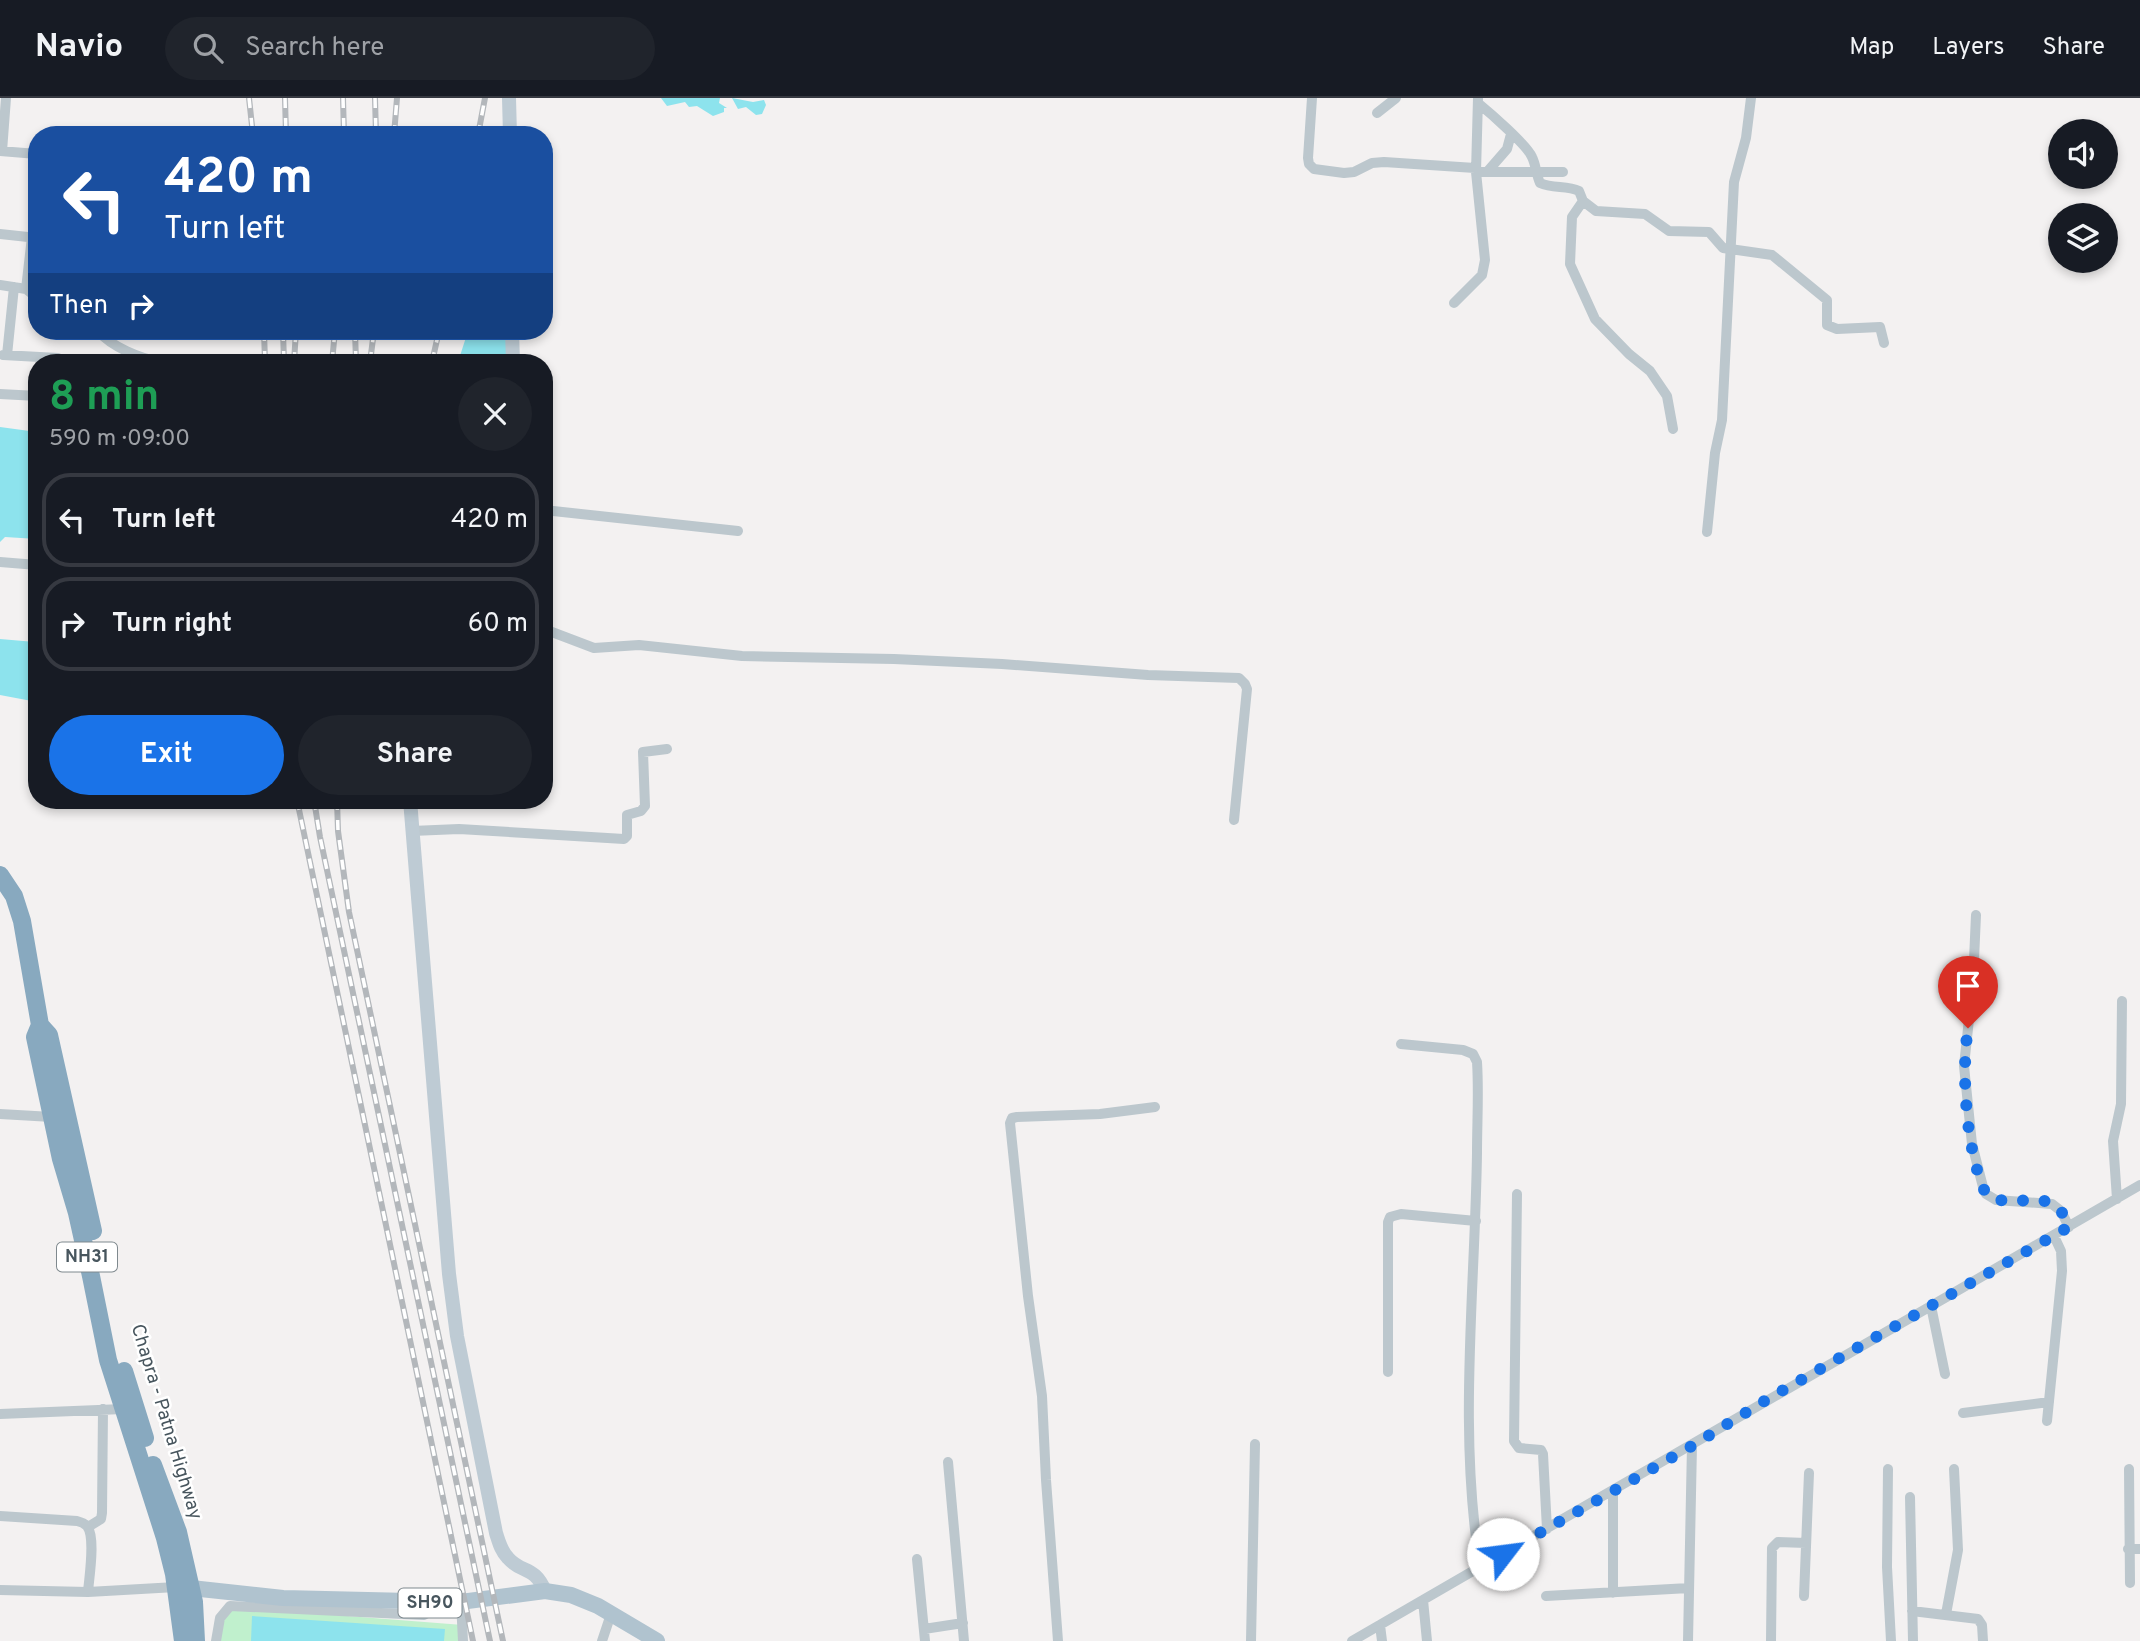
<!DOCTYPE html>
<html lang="en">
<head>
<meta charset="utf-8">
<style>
  :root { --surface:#171b24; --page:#20242c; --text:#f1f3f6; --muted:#9ea1a6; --line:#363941; --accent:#1a73e8 }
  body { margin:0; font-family:Overpass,sans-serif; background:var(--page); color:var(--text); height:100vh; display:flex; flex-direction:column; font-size:26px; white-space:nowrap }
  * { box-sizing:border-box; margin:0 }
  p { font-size:23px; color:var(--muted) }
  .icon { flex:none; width:38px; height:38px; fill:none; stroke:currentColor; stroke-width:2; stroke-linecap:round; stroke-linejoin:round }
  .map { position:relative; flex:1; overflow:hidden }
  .drawer { position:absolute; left:28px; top:256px; width:525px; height:455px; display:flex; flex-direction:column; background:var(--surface); border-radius:28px; box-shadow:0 4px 10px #0003 }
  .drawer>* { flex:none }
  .banner { position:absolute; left:28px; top:28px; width:525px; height:214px; border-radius:28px; box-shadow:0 4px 10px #0003; background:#1a4fa0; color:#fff; overflow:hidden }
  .controls { position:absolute; left:2048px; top:21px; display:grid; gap:14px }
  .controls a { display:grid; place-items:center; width:70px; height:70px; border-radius:50%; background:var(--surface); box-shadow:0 4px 10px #0003; font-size:35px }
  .pin { position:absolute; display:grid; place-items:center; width:60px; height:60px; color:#fff; margin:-72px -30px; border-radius:50% 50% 50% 0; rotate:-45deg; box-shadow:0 0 7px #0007 }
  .pin .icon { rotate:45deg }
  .me { position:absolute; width:77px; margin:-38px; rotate:60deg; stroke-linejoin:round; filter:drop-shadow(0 0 5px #0008) }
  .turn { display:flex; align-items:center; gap:24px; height:147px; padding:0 21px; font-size:32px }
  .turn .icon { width:91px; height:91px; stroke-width:2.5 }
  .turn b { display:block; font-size:49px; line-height:60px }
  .then { display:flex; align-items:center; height:66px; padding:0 21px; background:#0003; gap:14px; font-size:26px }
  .round { display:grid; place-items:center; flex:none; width:74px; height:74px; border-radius:37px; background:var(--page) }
  .head { display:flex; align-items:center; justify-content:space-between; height:119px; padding:0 21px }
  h1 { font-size:42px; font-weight:700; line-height:52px; color:#1e9e55 }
  .cta { display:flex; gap:14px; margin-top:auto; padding:14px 21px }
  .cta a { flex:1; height:80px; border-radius:42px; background:var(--accent); color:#fff; font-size:28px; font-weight:700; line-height:80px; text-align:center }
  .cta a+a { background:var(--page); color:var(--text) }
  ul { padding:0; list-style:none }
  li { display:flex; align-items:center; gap:21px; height:94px; margin:0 14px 10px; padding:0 7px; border:4px solid var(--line); border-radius:28px }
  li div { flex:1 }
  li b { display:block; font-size:26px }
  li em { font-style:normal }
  header { display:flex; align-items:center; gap:42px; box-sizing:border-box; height:98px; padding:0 35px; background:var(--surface); border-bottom:2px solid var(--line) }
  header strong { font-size:33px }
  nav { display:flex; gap:38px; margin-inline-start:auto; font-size:24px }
  .search { width:490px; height:63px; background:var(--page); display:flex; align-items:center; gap:18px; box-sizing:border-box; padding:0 24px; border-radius:38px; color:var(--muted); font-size:26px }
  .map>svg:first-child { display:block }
  .green { fill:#c0f0cd }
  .water { fill:#8de3ed }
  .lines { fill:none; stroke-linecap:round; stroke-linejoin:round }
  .street { stroke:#bcc7cd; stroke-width:10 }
  .secondary { stroke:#becbd4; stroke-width:14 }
  .primary { stroke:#b0c3cf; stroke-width:16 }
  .highway { stroke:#88a9bf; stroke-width:18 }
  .rail-casing { stroke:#b3b7bb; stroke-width:6 }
  .rail { stroke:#fff; stroke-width:3.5; stroke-dasharray:10; stroke-linecap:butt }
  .route { stroke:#1a73e8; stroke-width:12; stroke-dasharray:0 21.6 }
  .labels { text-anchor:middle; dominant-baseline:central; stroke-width:5; stroke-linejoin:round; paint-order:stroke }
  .shield { fill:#fff; stroke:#7f898e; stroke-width:2 }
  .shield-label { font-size:18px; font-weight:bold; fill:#48565e }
  .street-label { font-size:19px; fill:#48565e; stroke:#fff }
</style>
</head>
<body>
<header>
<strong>Navio</strong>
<div class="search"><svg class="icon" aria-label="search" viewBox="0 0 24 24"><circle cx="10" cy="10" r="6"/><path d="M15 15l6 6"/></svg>Search here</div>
<nav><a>Map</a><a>Layers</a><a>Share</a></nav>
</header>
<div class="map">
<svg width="2140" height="1543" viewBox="0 0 2140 1543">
  <rect width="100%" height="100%" fill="#f3f1f1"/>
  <!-- green -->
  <path class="green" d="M232,1509L463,1527L461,1543H218L220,1523Z"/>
  <!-- water -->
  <path class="water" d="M661,0H720L719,5L727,10H724V14L713,18L697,8L689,9L685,4L667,8Z
    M732,0L753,4L764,2L766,7L762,16L756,17L746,9L738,11Z
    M468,233H508V264H458Z
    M0,329L37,334V441L5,439L0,444Z
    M0,541L35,544L37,604L0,597Z
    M252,1518L445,1531L444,1543H251Z"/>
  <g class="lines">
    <!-- street -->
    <path class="street" d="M1312,0L1308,60L1309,66L1314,71L1344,75L1354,74L1372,65L1384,64L1475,70
      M1478,5C1489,14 1527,47 1532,59C1536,67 1536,76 1540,85C1553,91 1567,87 1579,93L1583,103
      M1377,15L1396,0
      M0,53L37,56
      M2,53L6,0
      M1476,74H1563
      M1487,74L1507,51L1511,36
      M0,136L37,140
      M0,187L26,191L37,200
      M26,191L32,139
      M1454,205L1482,177L1485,162L1476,74L1478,0
      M98,233C112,249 139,260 160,264
      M3,257L58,260
      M7,257L14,189
      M0,296L37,298
      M1673,331L1667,298L1650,273L1629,256L1595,221L1570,166L1572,119L1583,103L1596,113L1645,116L1669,133L1709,134L1723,150L1772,157L1827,202V227L1837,231L1880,229L1884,245
      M544,412L738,433
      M1707,434L1715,355L1722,322L1734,84L1746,40L1751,0
      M0,464L37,467
      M544,531L594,550L639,547L742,558L894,561L1002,566L1148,577L1239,580L1245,586L1247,591L1234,722
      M412,733L459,731L624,741L627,738V717L641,713L645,708L643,654L667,651
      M1976,817L1973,884L1964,968L1972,1046L1983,1089L1986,1096L1996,1102L2052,1106L2061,1113L2069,1129
      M1401,946L1463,952L1473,956L1477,964C1479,994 1477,1025 1477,1055C1475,1193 1458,1332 1480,1469
      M0,1016L52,1019
      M1517,1096L1514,1343L1519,1350L1541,1352L1543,1356L1547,1431
      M2117,1101L2113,1043L2121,1006L2122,903
      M1931,1208L1945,1276
      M1388,1274V1124L1390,1119L1401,1116L1476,1123
      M1963,1315L2049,1304
      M0,1316L123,1311
      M2047,1323L2062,1173L2061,1153L2054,1138
      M948,1364L964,1543
      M1888,1371L1887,1469L1891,1543
      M2129,1371L2130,1485
      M1910,1399L1913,1543
      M0,1418L77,1423C81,1424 84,1425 87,1428C96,1439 89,1480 88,1494
      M88,1429L101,1421L102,1415L103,1311
      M2128,1451H2140
      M917,1461L925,1543
      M0,1492L88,1494L176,1489
      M1613,1495V1394
      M1546,1498L1689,1490
      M1804,1498L1809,1375
      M1423,1502L1427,1543
      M461,1504L463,1543
      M1912,1513L1978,1521L1982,1527L1983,1543
      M1946,1516L1958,1452L1954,1371
      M1380,1527L1382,1543
      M924,1531L963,1525
      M216,1543L220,1520L230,1508L424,1517L442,1507
      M602,1543L611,1516
      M1058,1543L1046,1382L1042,1298L1028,1198L1010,1025L1012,1020L1017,1019L1100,1016L1155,1009
      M1251,1543L1255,1346
      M1352,1543L2140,1087
      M1688,1543L1692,1347
      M1771,1543L1772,1450L1778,1444L1806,1445"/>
    <!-- secondary -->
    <path class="secondary" d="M509,0L510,37
      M512,233L513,264
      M410,702L449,1176L457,1238L496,1435C499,1444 501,1453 508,1460C522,1476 534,1467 545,1493"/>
    <!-- primary -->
    <path class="primary" d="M191,1490L283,1500L410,1503L445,1506L545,1493L571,1497L598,1508L657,1543"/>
    <!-- highway -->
    <path class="highway" d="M0,777L14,798L22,823L40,927L35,939L61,1061L77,1115L91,1178L108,1262L165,1440L174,1476L183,1543
      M40,927L49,937L93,1133
      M124,1273L145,1340
      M153,1367L178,1434L194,1504L196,1543"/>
    <defs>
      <path id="rail" d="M249,0L253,37
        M285,0L286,37
        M343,0L344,37
        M375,0L376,37
        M394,37L397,0
        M478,37L485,0
        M264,233L265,264
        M283,233L284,264
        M355,233L356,264
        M294,264L296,233
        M332,264L335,233
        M370,264L374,233
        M432,264L439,233
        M297,702L473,1543
        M314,702L320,739L490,1543
        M337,702L338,733L349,814L503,1543"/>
    </defs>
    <!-- rail casing -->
    <use href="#rail" class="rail-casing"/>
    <!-- rail -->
    <use href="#rail" class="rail"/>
  </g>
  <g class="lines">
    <!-- route -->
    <path class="route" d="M1503,1456L1692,1348L1771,1299L2069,1129C2066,1122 2063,1114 2057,1109C2038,1093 2007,1112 1986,1096C1966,1054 1961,976 1968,930"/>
  </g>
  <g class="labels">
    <!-- shield labels -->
    <g class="shield">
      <rect x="57" y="1144.5" width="60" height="29" rx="5"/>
      <rect x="398.5" y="1490.5" width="63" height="29" rx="5"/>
    </g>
    <g class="shield-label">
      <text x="87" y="1159">NH31</text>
      <text x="430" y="1505">SH90</text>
    </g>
    <!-- street labels -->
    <g class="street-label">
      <text transform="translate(166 1324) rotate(73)">Chapra - Patna Highway</text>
    </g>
  </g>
</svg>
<div class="controls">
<a><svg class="icon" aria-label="sound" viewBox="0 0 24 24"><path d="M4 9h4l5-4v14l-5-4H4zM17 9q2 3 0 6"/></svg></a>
<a><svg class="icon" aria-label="layers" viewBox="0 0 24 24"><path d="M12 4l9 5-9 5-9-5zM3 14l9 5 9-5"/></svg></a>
</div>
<div class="pin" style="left:1968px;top:930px;background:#d93025"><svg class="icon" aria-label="arrive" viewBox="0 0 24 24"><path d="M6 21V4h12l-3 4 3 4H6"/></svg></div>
<svg class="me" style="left:1503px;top:1456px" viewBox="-20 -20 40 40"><circle r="19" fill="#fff"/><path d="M0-13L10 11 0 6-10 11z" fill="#1a73e8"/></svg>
<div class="banner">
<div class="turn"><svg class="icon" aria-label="left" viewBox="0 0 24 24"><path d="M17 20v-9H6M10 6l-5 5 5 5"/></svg><div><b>420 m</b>Turn left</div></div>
<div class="then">Then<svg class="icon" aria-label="right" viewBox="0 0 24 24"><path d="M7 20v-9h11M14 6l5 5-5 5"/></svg></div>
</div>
<section class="drawer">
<div class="head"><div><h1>8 min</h1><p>590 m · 09:00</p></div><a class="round"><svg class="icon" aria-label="close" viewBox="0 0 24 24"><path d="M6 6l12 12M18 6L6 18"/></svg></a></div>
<ul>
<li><svg class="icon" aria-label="left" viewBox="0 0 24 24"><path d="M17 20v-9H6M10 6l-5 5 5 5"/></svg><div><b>Turn left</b></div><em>420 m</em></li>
<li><svg class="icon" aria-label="right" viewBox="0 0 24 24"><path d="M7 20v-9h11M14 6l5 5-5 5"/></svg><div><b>Turn right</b></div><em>60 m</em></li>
</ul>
<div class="cta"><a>Exit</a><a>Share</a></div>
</section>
</div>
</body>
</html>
